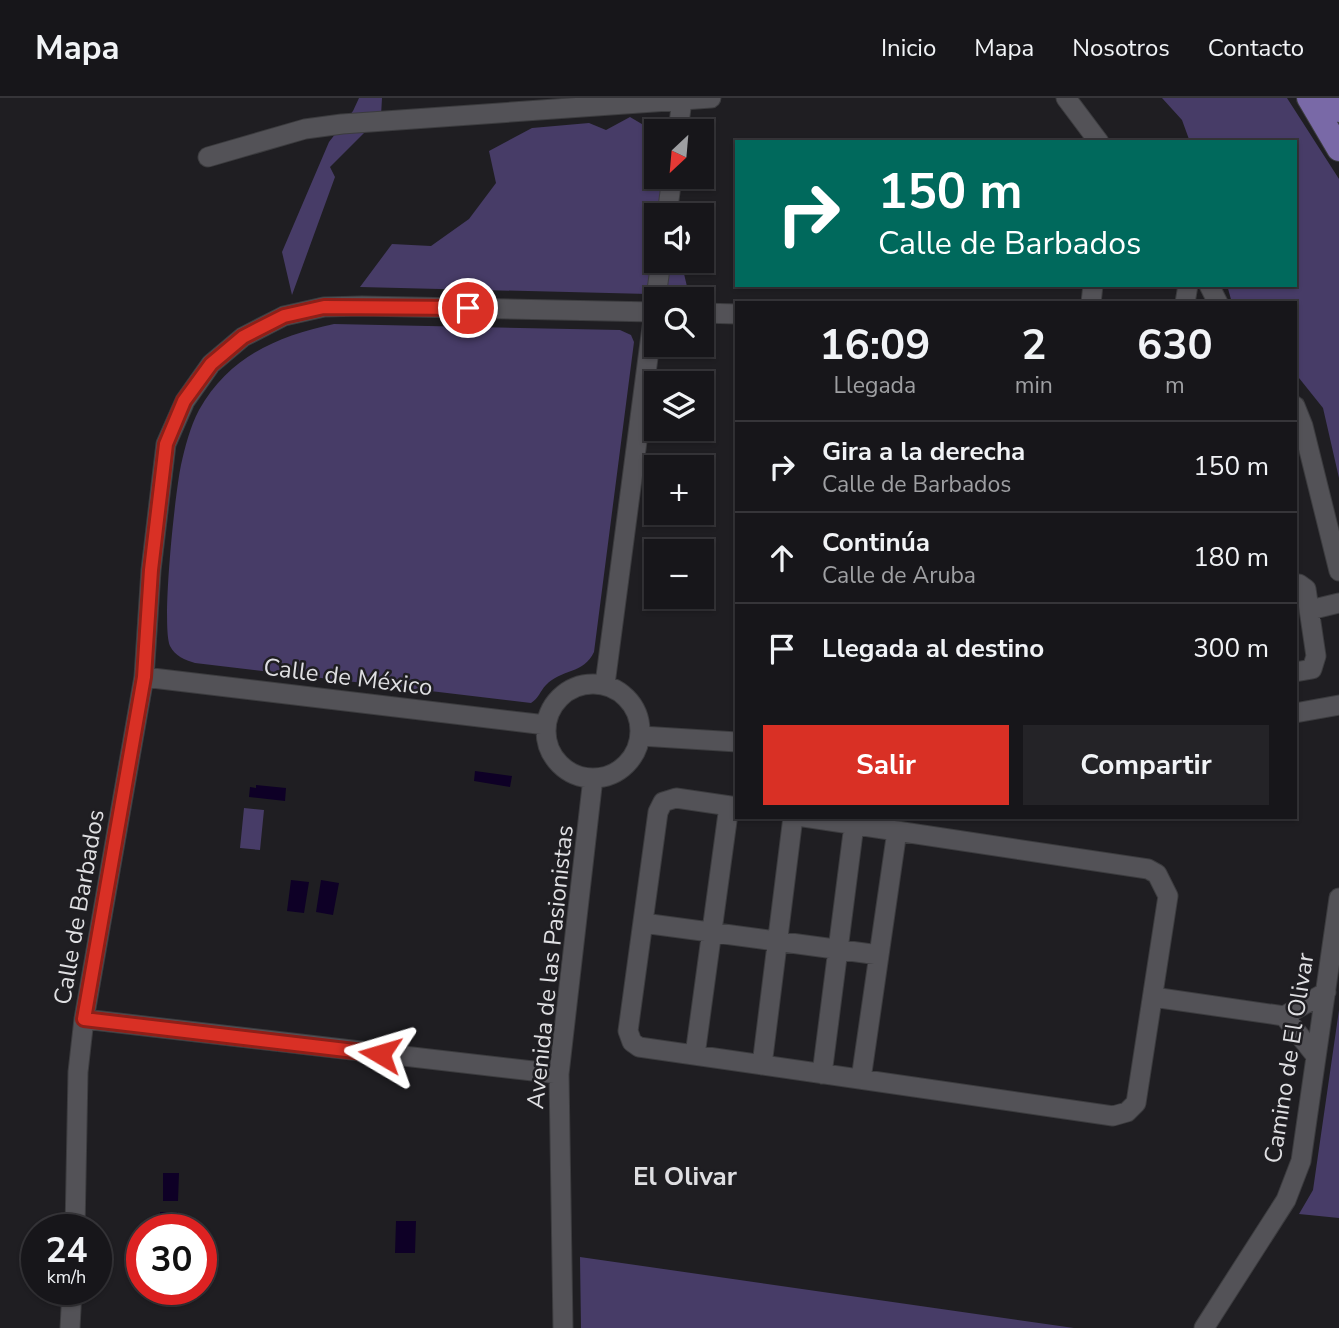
<!DOCTYPE html>
<html lang="es">
<head>
<meta charset="utf-8">
<style>
  :root { --surface:#17161a; --page:#242327; --text:#f1f3f6; --muted:#9e9fa2; --line:#363539; --accent:#d93025 }
  body { margin:0; font-family:"Nunito Sans",sans-serif; background:var(--page); color:var(--text); height:100vh; display:flex; flex-direction:column; font-size:26px; white-space:nowrap }
  * { box-sizing:border-box; margin:0 }
  p { font-size:23px; color:var(--muted) }
  .icon { flex:none; width:38px; height:38px; fill:none; stroke:currentColor; stroke-width:2; stroke-linecap:round; stroke-linejoin:round }
  .map { position:relative; flex:1; overflow:hidden }
  .drawer { position:absolute; left:735px; top:203px; width:562px; height:518px; display:flex; flex-direction:column; background:var(--surface); border-radius:0px; box-shadow:0 2px 5px #0004,0 0 0 2px var(--line) }
  .drawer>* { flex:none }
  .banner { position:absolute; left:735px; top:42px; width:562px; height:147px; border-radius:0px; box-shadow:0 2px 5px #0004,0 0 0 2px var(--line); background:#00695c; color:#fff; overflow:hidden }
  .needle { width:46px; rotate:206deg }
  .buttons { position:absolute; left:644px; top:21px; display:grid; gap:14px }
  .buttons a { display:grid; place-items:center; width:70px; height:70px; border-radius:0px; background:var(--surface); box-shadow:0 2px 5px #0004,0 0 0 2px var(--line); font-size:35px }
  .speed { position:absolute; left:21px; top:1116px; display:flex; gap:14px; font-size:35px; font-weight:700; text-align:center }
  .speed>* { display:grid; place-content:center; width:91px; height:91px; border-radius:50%; background:var(--surface); box-shadow:0 2px 5px #0004,0 0 0 2px var(--line); line-height:1 }
  .speed small { font-size:18px; font-weight:400 }
  .speed .limit { border:10px solid #d22; background:#fff; color:#111 }
  .pin { position:absolute; display:grid; place-items:center; width:60px; height:60px; color:#fff; margin:-30px; border:4px solid #fff; border-radius:50%; box-shadow:0 2px 7px #0007 }
  .me { position:absolute; width:77px; margin:-38px; rotate:277deg; stroke-linejoin:round; filter:drop-shadow(0 0 5px #0008) }
  .turn { display:flex; align-items:center; gap:24px; height:147px; padding:0 28px; font-size:32px }
  .turn .icon { width:91px; height:91px; stroke-width:2.5 }
  .turn b { display:block; font-size:49px; line-height:60px }
  .eta { display:flex; justify-content:space-evenly; align-items:center; height:119px; text-align:center }
  .eta b { font-size:42px; font-weight:700; line-height:49px }
  .primary-button { display:flex; gap:14px; margin-top:auto; padding:14px 28px }
  .primary-button a { flex:1; height:80px; border-radius:0px; background:var(--accent); color:#fff; font-size:28px; font-weight:700; line-height:80px; text-align:center }
  .primary-button a+a { background:var(--page); color:var(--text) }
  ul { padding:0; list-style:none }
  li { display:flex; align-items:center; gap:21px; height:91px; padding:0 28px; border-top:2px solid var(--line) }
  li div { flex:1 }
  li b { display:block; font-size:26px }
  li em { font-style:normal }
  header { display:flex; align-items:center; gap:42px; box-sizing:border-box; height:98px; padding:0 35px; background:var(--surface); border-bottom:2px solid var(--line) }
  header strong { font-size:33px }
  nav { display:flex; gap:38px; margin-inline-start:auto; font-size:24px }
  .map>svg:first-child { display:block }
  .green { fill:#473c67 }
  .water { fill:#0e0026 }
  .lines { fill:none; stroke-linecap:round; stroke-linejoin:round }
  .minor-casing { stroke:#3c3c3f; stroke-width:21 }
  .major-casing { stroke:#3c3c3f; stroke-width:26 }
  .minor { stroke:#535257; stroke-width:19 }
  .major { stroke:#7969a7; stroke-width:24 }
  .route-casing { stroke:#8d1f18; stroke-width:18 }
  .route { stroke:#d93025; stroke-width:12 }
  .labels { text-anchor:middle; dominant-baseline:central; stroke-width:5; stroke-linejoin:round; paint-order:stroke }
  .street-label { font-size:24px; fill:#dfdfe2; stroke:#1f1e22 }
  .neighbourhood-label { font-size:26px; font-weight:bold; fill:#dfdfe2; stroke:#1f1e22 }
</style>
</head>
<body>
<header>
<strong>Mapa</strong>
<nav><a>Inicio</a><a>Mapa</a><a>Nosotros</a><a>Contacto</a></nav>
</header>
<div class="map">
<svg width="1339" height="1230" viewBox="0 0 1339 1230">
  <rect width="100%" height="100%" fill="#1f1e22"/>
  <!-- green -->
  <path class="green" d="M359,0H382L381,18L330,69L335,79L292,197L282,154L329,44L353,13Z
    M1162,0H1287L1339,81V380L1323,310L1295,275V205H1232L1227,187H1295V44H1190L1182,22Z
    M630,19L652,32L656,51V79H662L671,117H656V163H681L689,197L360,189L392,146L431,148L469,121L496,85L489,53L532,30L589,25L606,32Z
    M334,226L620,232L631,237L634,244L594,554C584,576 561,571 546,587C540,593 539,600 531,605L195,565C185,562 175,558 170,548C161,527 175,395 181,367C185,349 190,329 199,312C229,259 277,238 334,226Z
    M244,710L264,712L260,752L240,750Z
    M1339,912V1120L1299,1116L1313,1092Z
    M580,1159L1074,1230H581Z"/>
  <!-- water -->
  <path class="water" d="M475,673L512,678L510,689L474,683Z
    M256,687L286,690L285,703L249,699L250,689L256,690Z
    M291,782L309,784L304,815L287,813Z
    M321,782L339,785L333,817L316,814Z
    M163,1075H179L178,1103H163Z
    M160,1114H178V1132H160Z
    M396,1123H416L415,1155H395Z"/>
  <g class="lines">
    <defs>
      <path id="minor" d="M1066,0L1099,44
        M678,33L682,2
        M208,59L305,31L342,26L711,0
        M667,117L672,79
        M1209,187L1218,205
        M1091,205L1093,187
        M1185,205L1188,187
        M702,215L737,216
        M1295,308L1303,328L1339,473
        M1295,487L1299,486L1306,491L1316,558L1312,571L1295,574
        M1310,512L1339,505
        M144,579L546,627
        M546 633a47 47 0 1 1 94 0a47 47 0 1 1-94 0Z
        M605,586L654,214H656
        M1295,615L1339,607
        M641,638L737,644
        M737,709L676,700L663,704L658,714L628,933L632,944L639,949L1113,1018L1127,1014L1136,1005L1168,798L1157,776L1148,771L804,719
        M643,825L879,857
        M1153,899L1284,918L1326,894
        M1284,918L1316,958
        M84,921L559,976
        M695,957L729,708
        M762,967L793,719
        M822,976L854,727
        M861,981L897,733
        M75,1132L78,974L84,921L144,579L151,472L166,346L185,303L211,266L243,239L284,218L324,209L362,208L654,214L661,163
        M70,1230L72,1192
        M563,1230L559,976L593,680
        M1204,1230L1286,1102L1301,1063L1339,800"/>
      <path id="major" d="M1309,0L1339,51
        M1332,0L1339,12"/>
    </defs>
    <!-- minor casing -->
    <use href="#minor" class="minor-casing"/>
    <!-- major casing -->
    <use href="#major" class="major-casing"/>
    <!-- minor -->
    <use href="#minor" class="minor"/>
    <!-- major -->
    <use href="#major" class="major"/>
  </g>
  <g class="lines">
    <defs>
      <path id="route" d="M380,956L84,921L144,579L151,472L166,346L184,303L211,266L243,239L284,218L324,209L468,210"/>
    </defs>
    <!-- route casing -->
    <use href="#route" class="route-casing"/>
    <!-- route -->
    <use href="#route" class="route"/>
  </g>
  <g class="labels">
    <!-- street labels -->
    <g class="street-label">
      <text transform="translate(348 579) rotate(7)">Calle de México</text>
      <text transform="translate(79 809) rotate(-80)">Calle de Barbados</text>
      <text transform="translate(550 869) rotate(-84)">Avenida de las Pasionistas</text>
      <text transform="translate(1289 960) rotate(-81)">Camino de El Olivar</text>
    </g>
    <!-- neighbourhood labels -->
    <g class="neighbourhood-label">
      <text x="685" y="1078">El Olivar</text>
    </g>
  </g>
</svg>
<div class="buttons">
<a><svg class="needle" viewBox="-14 -14 28 28"><path d="M0-13l5 13h-10z" fill="#e53935"/><path d="M0 13l5-13h-10z" fill="#9e9fa2"/></svg></a>
<a><svg class="icon" aria-label="sound" viewBox="0 0 24 24"><path d="M4 9h4l5-4v14l-5-4H4zM17 9q2 3 0 6"/></svg></a>
<a><svg class="icon" aria-label="search" viewBox="0 0 24 24"><circle cx="10" cy="10" r="6"/><path d="M15 15l6 6"/></svg></a>
<a><svg class="icon" aria-label="layers" viewBox="0 0 24 24"><path d="M12 4l9 5-9 5-9-5zM3 14l9 5 9-5"/></svg></a>
<a>+</a>
<a>−</a>
</div>
<div class="speed"><div>24<small>km/h</small></div><div class="limit">30</div></div>
<div class="pin" style="left:468px;top:210px;background:#d93025"><svg class="icon" aria-label="arrive" viewBox="0 0 24 24"><path d="M6 21V4h12l-3 4 3 4H6"/></svg></div>
<svg class="me" style="left:380px;top:956px" viewBox="-20 -20 40 40"><path d="M0-17L14 15 0 8-14 15z" fill="#d93025" stroke="#fff" stroke-width="4"/></svg>
<div class="banner">
<div class="turn"><svg class="icon" aria-label="right" viewBox="0 0 24 24"><path d="M7 20v-9h11M14 6l5 5-5 5"/></svg><div><b>150 m</b>Calle de Barbados</div></div>
</div>
<section class="drawer">
<div class="eta">
<div><b>16:09</b><p>Llegada</p></div>
<div><b>2</b><p>min</p></div>
<div><b>630</b><p>m</p></div>
</div>
<ul>
<li><svg class="icon" aria-label="right" viewBox="0 0 24 24"><path d="M7 20v-9h11M14 6l5 5-5 5"/></svg><div><b>Gira a la derecha</b><p>Calle de Barbados</p></div><em>150 m</em></li>
<li><svg class="icon" aria-label="ahead" viewBox="0 0 24 24"><path d="M12 20V5M6 11l6-6 6 6"/></svg><div><b>Continúa</b><p>Calle de Aruba</p></div><em>180 m</em></li>
<li><svg class="icon" aria-label="arrive" viewBox="0 0 24 24"><path d="M6 21V4h12l-3 4 3 4H6"/></svg><div><b>Llegada al destino</b></div><em>300 m</em></li>
</ul>
<div class="primary-button"><a>Salir</a><a>Compartir</a></div>
</section>
</div>
</body>
</html>
